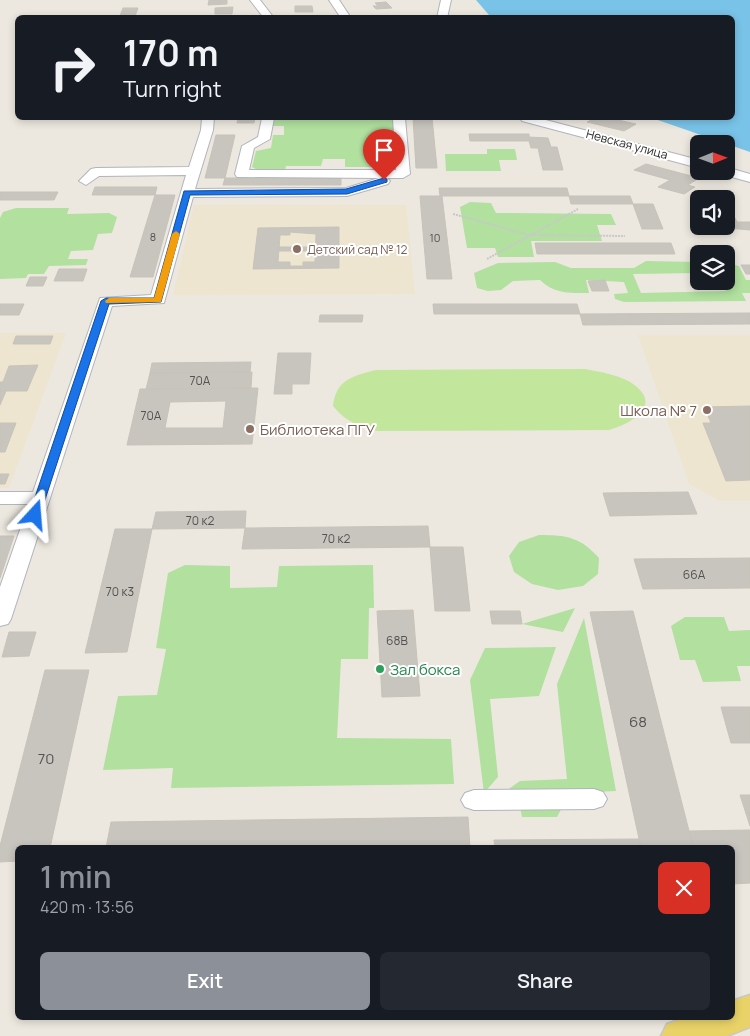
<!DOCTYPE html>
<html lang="en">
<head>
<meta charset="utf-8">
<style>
  :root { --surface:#171b24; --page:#242831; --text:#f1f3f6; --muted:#9ea1a6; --accent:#8c9099 }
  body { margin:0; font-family:Manrope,sans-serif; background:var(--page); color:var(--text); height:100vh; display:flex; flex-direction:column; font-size:19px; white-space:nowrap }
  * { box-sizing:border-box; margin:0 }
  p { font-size:16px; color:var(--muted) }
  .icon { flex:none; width:28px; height:28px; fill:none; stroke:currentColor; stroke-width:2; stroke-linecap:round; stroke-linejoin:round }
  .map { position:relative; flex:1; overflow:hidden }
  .sheet { position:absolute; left:15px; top:845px; width:720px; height:175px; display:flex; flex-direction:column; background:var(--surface); border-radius:8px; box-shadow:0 2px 8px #0003 }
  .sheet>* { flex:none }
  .top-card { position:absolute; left:15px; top:15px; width:720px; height:105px; border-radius:8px; box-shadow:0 2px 8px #0003; background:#171b24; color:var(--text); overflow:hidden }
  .needle { width:32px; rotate:89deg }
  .tools { position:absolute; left:690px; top:135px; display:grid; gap:10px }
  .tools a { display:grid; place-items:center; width:45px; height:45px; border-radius:8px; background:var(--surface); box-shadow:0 2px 8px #0003; font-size:25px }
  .pin { position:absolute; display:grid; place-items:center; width:42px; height:42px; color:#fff; margin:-51px -21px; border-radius:50% 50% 50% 0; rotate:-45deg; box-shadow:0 0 5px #0007 }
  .pin .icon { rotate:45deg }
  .me { position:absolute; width:55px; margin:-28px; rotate:19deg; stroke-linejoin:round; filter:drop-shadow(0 0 4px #0008) }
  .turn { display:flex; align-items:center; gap:18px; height:105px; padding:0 25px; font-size:22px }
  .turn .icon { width:65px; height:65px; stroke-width:2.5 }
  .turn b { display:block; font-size:35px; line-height:42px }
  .round { display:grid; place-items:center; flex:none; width:52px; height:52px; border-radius:8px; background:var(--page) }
  .headline { display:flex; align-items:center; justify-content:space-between; height:85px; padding:0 25px }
  h1 { font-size:30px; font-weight:600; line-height:38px; color:var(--accent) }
  .action { display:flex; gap:10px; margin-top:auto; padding:10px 25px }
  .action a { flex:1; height:58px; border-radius:8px; background:var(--accent); color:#fff; font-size:20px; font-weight:600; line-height:58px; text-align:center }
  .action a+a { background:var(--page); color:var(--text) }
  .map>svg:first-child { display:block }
  .education { fill:#ede5d0 }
  .green { fill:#b1e09f }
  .pitch { fill:#c2e69c }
  .water { fill:#79c3e8 }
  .building { fill:#c8c4be; stroke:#c8c3b9; fill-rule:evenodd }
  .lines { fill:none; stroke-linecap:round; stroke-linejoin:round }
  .minor-casing { stroke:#b2b4be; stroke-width:2 }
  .major-casing { stroke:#c8c8c8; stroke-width:3 }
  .path { stroke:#c8c8c8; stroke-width:2; stroke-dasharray:2 1; stroke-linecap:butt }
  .minor { fill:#fff; fill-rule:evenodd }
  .major { fill:#e9d368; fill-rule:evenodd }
  .route { fill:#1a73e8; stroke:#114b97 }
  .slow { fill:#f59e0b }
  .education-dot { fill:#8d6e63; stroke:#fff; stroke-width:2 }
  .leisure-dot { fill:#2e9e5b; stroke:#fff; stroke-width:2 }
  .labels { text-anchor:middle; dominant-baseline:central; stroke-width:4; stroke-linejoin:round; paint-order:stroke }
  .far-number-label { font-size:11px; fill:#535250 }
  .far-street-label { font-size:12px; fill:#2c2c2c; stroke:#fff }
  .far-education-label { font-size:12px; fill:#785e54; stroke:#fff; text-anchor:start }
  .number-label { font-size:12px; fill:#535250 }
  .education-label { font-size:15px; fill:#785e54; stroke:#fff; text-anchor:end }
  .leisure-label { font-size:15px; fill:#27864d; stroke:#fff; text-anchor:start }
  .near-number-label { font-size:15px; fill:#535250 }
</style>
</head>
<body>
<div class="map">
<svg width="750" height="1036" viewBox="0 0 750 1036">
  <rect width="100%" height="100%" fill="#ece8df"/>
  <!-- education -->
  <path class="education" d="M194,205H406L415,294L173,295Z
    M0,333H66L9,488H0Z
    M638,335H750V501H720L689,484Z"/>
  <!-- green -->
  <path class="green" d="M275,118H395V138L385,139V148H395V159H377L376,167H345V159H323L321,166H286L285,170H258L252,167L256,151L271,148L273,135H284V126H273Z
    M487,149H515L517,160H499L501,171H446L445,154H487Z
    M470,202L491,203L496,213L611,214L616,225H597L602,241H531L534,257H498L495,248H467L460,207Z
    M16,208H69L67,214L109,213L117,217L112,233L98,234L93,250L71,251L68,259H88L86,265L49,266L44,274H28L26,278L0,279V218L3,212Z
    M646,261L699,262V273L633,274L641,293L726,291L722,281H726L727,263L739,266L746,280H750V293H742L746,301L624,302L615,299L614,294L628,293L624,282L586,280L589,293C570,293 554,294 540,280L513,281L501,290L488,291L477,288L474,273L498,263L555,262L571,268H634Z
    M539,535C567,535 580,537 599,558L598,574L583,586L558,590L532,584L514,572L509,556L519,542Z
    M185,565L230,566V588L277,587L279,566L373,565L374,608H369L368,659H341L337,738L451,739L454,784L171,788L173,768L103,770L118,696L157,695L166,649L156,648L168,573Z
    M575,608L563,632L522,624Z
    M685,617H724L729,631L750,630V666H737L741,681L703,682L695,660H680L671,626Z
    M584,618L616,791L570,793L557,817H522L518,796H499L520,781L567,779L557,684Z
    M556,647L539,696L490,699L498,777L484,793L470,680L485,648Z"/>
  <!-- pitch -->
  <path class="pitch" d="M585,369C600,372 616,374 630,382C665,404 633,423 609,430L377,431C359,426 346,422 333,406C336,380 352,376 376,370Z"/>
  <!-- water -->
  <path class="water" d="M476,0H750V152L652,118H732V18L495,17L489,15Z"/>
  <!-- building -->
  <path class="building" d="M209,0H227V4L208,5Z
    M386,2L392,8L376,9L373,6H378L375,3Z
    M295,6H312L313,12H295Z
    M233,7L232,14H215V8Z
    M123,8H138L135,16H120Z
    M238,118H255L254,123H237Z
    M413,118H432L437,168H416Z
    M595,118H609L636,124L624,131L587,122Z
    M469,134H529V137L548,138L551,147H557L563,170H543L538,148H531L529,141H470Z
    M216,135H235L225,178H205Z
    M380,160H393V167H380Z
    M646,164L699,178L688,185L695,187L684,194L658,187L670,180L634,170Z
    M225,178H341V185H223Z
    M95,187H157L155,195H92Z
    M439,188H567L569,196H440Z
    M0,192H58L54,200H0Z
    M155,195H175L153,277H130Z
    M420,196H442L452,279H427Z
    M569,196H630L633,204H571Z
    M633,204H653L663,229H642Z
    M726,218H735L737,222H750V230L706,226H726Z
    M339,227V268L253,269L258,228ZM290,232L316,234L315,262H303V266H290V262H278L280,235H290Z
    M535,243H671L675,254H537Z
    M279,247H315V251H279Z
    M741,265H750V274H746Z
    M59,269H87L83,281H54Z
    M30,277H47L43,286H26Z
    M605,280L609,291H592L588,281Z
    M0,304H24L19,315H0Z
    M433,304H577L580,314H434Z
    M750,313V324L583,325L580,314Z
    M320,315H363L362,322H319Z
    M16,336H53L50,344H13Z
    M278,353H311L309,384H292V394H274Z
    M251,362L250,372L150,373L152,363Z
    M38,365L27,391H6L0,405V382H3L9,366Z
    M250,372H252L251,388L146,389L150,373Z
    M251,388H258L252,444L127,445L140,389ZM226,401L223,428H165L170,402Z
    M750,406V480L726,481L703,423H711L704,407Z
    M0,423H16L5,452H0Z
    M0,474H9L5,484H0Z
    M688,492L697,514L610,516L603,493Z
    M246,511L245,528L152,529L156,512Z
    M428,526L430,547L242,549L245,528Z
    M115,529H152L127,652L85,653Z
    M0,536H14L0,578Z
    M430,547H463L470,611H435Z
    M750,558V588L643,589L634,559Z
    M413,610L420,696L382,697L377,611Z
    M490,611H520L522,624H492Z
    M633,611L689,831L693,848H641L590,612Z
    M9,632H36L29,656L2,657Z
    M45,670H89L50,848H18V861L0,862V846Z
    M721,707H750V743H731Z
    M740,795H750V826Z
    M468,817L470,848H106L111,822Z
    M750,830V883L732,884V848H693L689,831Z
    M639,839L641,848H495L494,840Z"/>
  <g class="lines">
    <defs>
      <path id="minor" d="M250,0H260L274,18H264Z
        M329,0H339L351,18H341Z
        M441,0H451L447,18H437Z
        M202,118H214L213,130L195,189L346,188L379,178L237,177L235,174L242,146L258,137L262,118H274L270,139L254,148L249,170H396L393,118H405L410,174L403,178H387L390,181L388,184L347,196L193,197L164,303L112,306L11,619L8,624L0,626V587L29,504H0V492H33L100,298L151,295L186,175L99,176L86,185L79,181L91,169L96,168L189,167L201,130Z
        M520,118H538L699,160V168L522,121Z
        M726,167L750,174V182L721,174L720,171H726Z
        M594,789L603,792L607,799L603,806L594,809L474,810L465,807L461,800L465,793L474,790Z"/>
      <path id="major" d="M750,995V1027L727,1036H661L667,1024L684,1018H732V1001Z"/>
    </defs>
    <!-- minor casing -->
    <use href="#minor" class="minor-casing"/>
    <!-- major casing -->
    <use href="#major" class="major-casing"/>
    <!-- path -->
    <path class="path" d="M453,214L529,235L625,236
      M487,259L578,209"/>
    <!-- minor -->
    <use href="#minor" class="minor"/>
    <!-- major -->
    <use href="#major" class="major"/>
  </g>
  <!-- route -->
  <path class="route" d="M384,178L387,179V182L347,194L190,195L161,302L109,304L40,515L35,519L31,518L29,515L101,301L106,298H154L184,191L346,189Z"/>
  <!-- slow -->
  <path class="slow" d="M176,231L180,234L161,302L106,303L105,301L109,298H154L172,234Z"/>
  <!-- markers -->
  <g class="education-dot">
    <circle cx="297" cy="249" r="5"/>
    <circle cx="707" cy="410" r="5"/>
    <circle cx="250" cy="429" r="5"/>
  </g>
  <circle class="leisure-dot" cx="380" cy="669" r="5"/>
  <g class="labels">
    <!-- far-number labels -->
    <g class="far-number-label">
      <text x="153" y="236">8</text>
      <text x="435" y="237">10</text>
    </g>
    <!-- far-street labels -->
    <g class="far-street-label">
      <text transform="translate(627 144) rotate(15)">Невская улица</text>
    </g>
    <!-- far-education labels -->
    <g class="far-education-label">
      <text x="307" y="249">Детский сад № 12</text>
    </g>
    <!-- number labels -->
    <g class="number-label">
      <text x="200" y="380">70А</text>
      <text x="151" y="415">70А</text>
      <text x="200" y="520">70 к2</text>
      <text x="336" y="538">70 к2</text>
      <text x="694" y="574">66А</text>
      <text x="120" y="591">70 к3</text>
      <text x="397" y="640">68В</text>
    </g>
    <!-- education labels -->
    <g class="education-label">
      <text x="697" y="410">Школа № 7</text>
      <text x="260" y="429" text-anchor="start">Библиотека ПГУ</text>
    </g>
    <!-- leisure labels -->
    <g class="leisure-label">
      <text x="390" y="669">Зал бокса</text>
    </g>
    <!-- near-number labels -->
    <g class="near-number-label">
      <text x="638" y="721">68</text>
      <text x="46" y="758">70</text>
    </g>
  </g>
</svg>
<div class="tools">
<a><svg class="needle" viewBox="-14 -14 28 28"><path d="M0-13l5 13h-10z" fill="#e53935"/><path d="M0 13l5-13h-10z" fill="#9ea1a6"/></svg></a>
<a><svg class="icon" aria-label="sound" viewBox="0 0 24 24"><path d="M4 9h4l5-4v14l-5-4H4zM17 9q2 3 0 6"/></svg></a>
<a><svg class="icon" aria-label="layers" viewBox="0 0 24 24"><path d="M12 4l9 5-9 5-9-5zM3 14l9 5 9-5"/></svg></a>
</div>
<div class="pin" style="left:384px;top:180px;background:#d93025"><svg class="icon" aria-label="arrive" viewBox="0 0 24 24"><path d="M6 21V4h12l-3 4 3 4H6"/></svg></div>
<svg class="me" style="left:35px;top:515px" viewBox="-20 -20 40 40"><path d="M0-17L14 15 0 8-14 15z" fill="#1a73e8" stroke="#fff" stroke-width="4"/></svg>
<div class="top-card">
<div class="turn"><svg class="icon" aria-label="right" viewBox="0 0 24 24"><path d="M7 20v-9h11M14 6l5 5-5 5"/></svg><div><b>170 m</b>Turn right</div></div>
</div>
<section class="sheet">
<div class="headline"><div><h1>1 min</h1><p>420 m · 13:56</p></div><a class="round" style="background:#d93025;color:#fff"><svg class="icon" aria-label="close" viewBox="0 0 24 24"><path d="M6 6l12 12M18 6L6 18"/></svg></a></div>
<div class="action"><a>Exit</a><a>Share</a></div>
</section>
</div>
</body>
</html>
